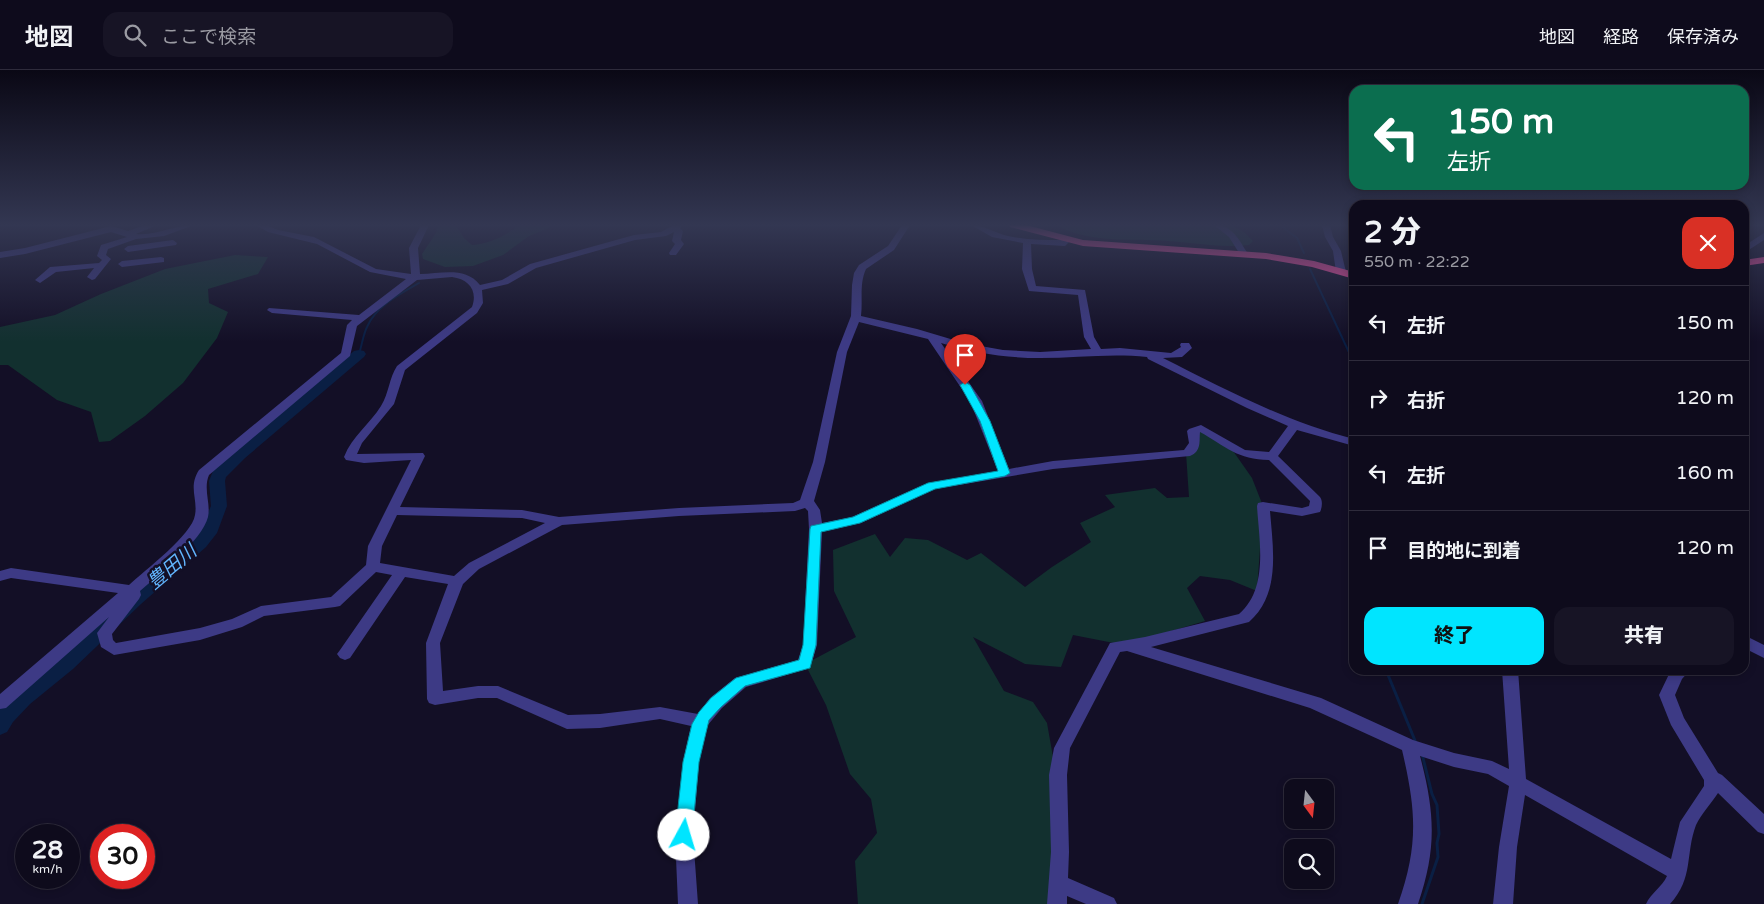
<!DOCTYPE html>
<html lang="ja">
<head>
<meta charset="utf-8">
<style>
  :root { --surface:#0e0b1c; --page:#171425; --text:#f1f3f6; --muted:#9b9ba3; --line:#2e2b3b; --accent:#00e5ff }
  body { margin:0; font-family:"Varela Round","Noto Sans JP",sans-serif; background:var(--page); color:var(--text); height:100vh; display:flex; flex-direction:column; font-size:19px; white-space:nowrap }
  * { box-sizing:border-box; margin:0 }
  p { font-size:16px; color:var(--muted) }
  .icon { flex:none; width:28px; height:28px; fill:none; stroke:currentColor; stroke-width:2; stroke-linecap:round; stroke-linejoin:round }
  .map { position:relative; flex:1; overflow:hidden }
  .panel { position:absolute; left:1349px; top:130px; width:400px; height:475px; display:flex; flex-direction:column; background:var(--surface); border-radius:15px; box-shadow:0 2px 8px #0003,0 0 0 1px var(--line) }
  .panel>* { flex:none }
  .guide { position:absolute; left:1349px; top:15px; width:400px; height:105px; border-radius:15px; box-shadow:0 2px 8px #0003,0 0 0 1px var(--line); background:#0b6e4f; color:#fff; overflow:hidden }
  .needle { width:32px; rotate:165deg }
  .tools { position:absolute; left:1284px; top:709px; display:grid; gap:10px }
  .tools a { display:grid; place-items:center; width:50px; height:50px; border-radius:10px; background:var(--surface); box-shadow:0 2px 8px #0003,0 0 0 1px var(--line); font-size:25px }
  .speed { position:absolute; left:15px; top:754px; display:flex; gap:10px; font-size:25px; font-weight:700; text-align:center }
  .speed>* { display:grid; place-content:center; width:65px; height:65px; border-radius:50%; background:var(--surface); box-shadow:0 2px 8px #0003,0 0 0 1px var(--line); line-height:1 }
  .speed small { font-size:12px; font-weight:400 }
  .speed .limit { border:8px solid #d22; background:#fff; color:#111 }
  .pin { position:absolute; display:grid; place-items:center; width:42px; height:42px; color:#fff; margin:-51px -21px; border-radius:50% 50% 50% 0; rotate:-45deg; box-shadow:0 0 5px #0007 }
  .pin .icon { rotate:45deg }
  .me { position:absolute; width:55px; margin:-28px; rotate:6deg; stroke-linejoin:round; filter:drop-shadow(0 0 4px #0008) }
  .turn { display:flex; align-items:center; gap:18px; height:105px; padding:0 15px; font-size:22px }
  .turn .icon { width:65px; height:65px; stroke-width:2.5 }
  .turn b { display:block; font-size:35px; line-height:42px }
  .round { display:grid; place-items:center; flex:none; width:52px; height:52px; border-radius:15px; background:var(--page) }
  .overview { display:flex; align-items:center; justify-content:space-between; height:85px; padding:0 15px }
  h1 { font-size:30px; font-weight:800; line-height:38px }
  .cta { display:flex; gap:10px; margin-top:auto; padding:10px 15px }
  .cta a { flex:1; height:58px; border-radius:15px; background:var(--accent); color:#111; font-size:20px; font-weight:800; line-height:58px; text-align:center }
  .cta a+a { background:var(--page); color:var(--text) }
  ul { padding:0; list-style:none }
  li { display:flex; align-items:center; gap:15px; height:75px; padding:0 15px; border-top:1px solid var(--line) }
  li div { flex:1 }
  li b { display:block; font-size:19px }
  li em { font-style:normal }
  header { display:flex; align-items:center; gap:30px; box-sizing:border-box; height:70px; padding:0 25px; background:var(--surface); border-bottom:1px solid var(--line) }
  header strong { font-size:24px }
  nav { display:flex; gap:28px; margin-inline-start:auto; font-size:18px }
  .search { width:350px; height:45px; background:var(--page); display:flex; align-items:center; gap:12px; box-sizing:border-box; padding:0 18px; border-radius:15px; color:var(--muted); font-size:19px }
  .map>svg:first-child { display:block }
  .green { fill:#12302f }
  .lines { fill:none; stroke-linecap:round; stroke-linejoin:round }
  .stream-far1 { stroke:#0a1f44; stroke-width:2 }
  .stream { stroke:#0a1f44; stroke-width:3 }
  .river { fill:#0a1f44; fill-rule:evenodd }
  .minor { fill:#3d3a85; fill-rule:evenodd }
  .highway { fill:#ff4fa3; fill-rule:evenodd }
  .route { fill:#00e5ff; stroke:#0095a6 }
  .labels { text-anchor:middle; dominant-baseline:central; stroke-width:5; stroke-linejoin:round; paint-order:stroke }
  .water-label { font-size:19px; font-style:italic; fill:#62b6ff; stroke:#130f26 }
</style>
</head>
<body>
<header>
<strong>地図</strong>
<div class="search"><svg class="icon" aria-label="search" viewBox="0 0 24 24"><circle cx="10" cy="10" r="6"/><path d="M15 15l6 6"/></svg>ここで検索</div>
<nav><a>地図</a><a>経路</a><a>保存済み</a></nav>
</header>
<div class="map">
<svg width="1764" height="834" viewBox="0 0 1764 834">
  <rect width="100%" height="100%" fill="#130f26"/>
  <!-- green -->
  <path class="green" d="M438,155H456L464,168L472,175C489,173 505,167 518,155H556L529,166L503,185L473,196L445,197L423,189L422,184L436,163Z
    M1057,155H1231L1244,162L1253,171L1249,175C1222,178 1196,173 1168,171C1133,168 1088,174 1057,155Z
    M235,185L268,187L258,204L208,219L209,233L228,242L217,268L183,313L145,346L110,371L99,372L91,342L57,330L8,295H0V257L55,245L101,224L165,199Z
    M1197,359L1231,378L1252,408L1263,436L1257,521L1230,510L1200,506L1187,518L1205,551L1124,575L1073,565L1061,597L1025,594L973,567L1004,621L1033,632L1047,653L1053,687L1057,834H858L855,791L877,763L871,729L850,704L826,635L805,594L856,567L834,521L833,480L875,464L890,487L905,468L928,470L967,490L981,483L1025,517L1052,497L1091,472L1080,453L1115,437L1105,425L1155,418L1167,428L1189,427L1186,383Z"/>
  <g class="lines">
    <!-- stream-far1 -->
    <path class="stream-far1" d="M1280,155L1297,168L1304,183
      M1310,199L1354,293
      M359,284C362,275 363,265 367,257C376,236 400,224 419,213"/>
    <!-- stream -->
    <path class="stream" d="M1386,600L1416,673
      M1422,684L1432,724L1437,735L1439,764L1437,773L1438,787L1422,834"/>
    <!-- river -->
    <path class="river" d="M359,280L364,281L366,284L364,287L245,388L226,407L225,411L227,436L217,463L206,477L141,534L73,599L30,634L13,652L7,662L0,665V638L16,622L59,589L127,524L194,469L200,461L211,436L209,411L213,401L233,382L354,281Z"/>
    <!-- minor -->
    <path class="minor" d="M145,155H157L136,164C156,166 174,155 194,155L164,166L136,169L108,179L106,185L111,189L95,209L92,210L87,207L94,198L56,202L40,213L35,210L50,197L99,193L102,190L97,186L101,175L127,167L111,162L25,184L0,188V182L25,178L111,156L128,161Z
      M256,155H266L278,160L314,167L376,199L411,204L409,178L421,155H429L418,178L420,204C441,204 465,196 480,215L502,210L530,194L634,165L661,162L674,155H682L680,158L683,161L681,170L684,174L676,185H670L669,183L675,174L672,171L674,162L666,166L635,170L536,198L508,214L482,220L483,233L477,243L405,300L394,334L362,373L357,384L423,383L425,386L400,437L522,440L559,447L679,438L793,433L800,430L813,392L837,282L851,246L852,215L854,203L859,195L888,176L902,155H910L894,180L866,199C859,214 863,230 861,246L917,259L964,273L1003,280L1040,282L1091,279L1084,267L1078,225L1029,221L1022,199L1023,173L992,167L971,155C984,155 995,163 1008,166C1026,170 1044,170 1062,170L1064,168H1070L1071,170L1065,176L1031,174L1032,199L1036,216L1085,220L1094,267L1101,279L1120,278L1171,283L1181,277L1180,275L1181,273H1189L1192,278L1182,287L1163,288C1225,319 1286,352 1354,369V376L1297,360L1278,386L1320,427C1323,431 1322,438 1320,442L1302,446L1270,441C1273,479 1281,524 1249,552L1151,577L1321,628L1413,670L1454,683L1492,691L1509,699L1502,600H1518L1526,709L1671,789L1680,752L1704,716V710L1671,655L1659,625L1671,600H1690L1682,609L1675,625L1684,648L1718,703L1722,705L1764,744V764L1758,762L1718,723C1711,734 1701,744 1696,755C1685,784 1694,808 1670,834H1646C1651,823 1662,817 1667,806L1525,725L1517,777L1513,834H1493L1499,777L1509,716L1488,704L1454,697L1420,686C1435,743 1437,778 1418,834H1398C1419,775 1416,740 1402,680L1310,638L1127,581L1120,582L1070,678L1067,705L1069,782L1068,808L1114,828L1117,834H1086L1067,826V834H1047L1051,782L1049,705L1054,678L1110,573L1145,567L1239,544C1269,519 1259,470 1257,436L1258,433L1263,432L1302,438L1309,436L1310,431L1269,390C1238,390 1225,376 1200,362C1199,371 1202,381 1190,386L1053,399L935,419L861,453L822,462L817,575L810,598L746,617L722,638L707,656L699,692L693,765L698,834H678L675,765L683,692L691,656L660,649L600,658L567,659L497,628H478L435,635L429,633L427,629L426,573L448,514L405,507L350,588L345,590L340,588L337,584L340,580L392,505L376,502L340,536L335,537L264,546L242,557L200,570L114,585L101,577L97,563L109,547L6,638L0,639V624L118,523L11,508L0,511V501L11,498L129,515C145,500 192,465 195,445C198,429 188,417 199,400L341,283L347,255L352,250L272,243L267,240L269,238L359,245L406,209L370,202L317,174L268,162ZM452,207C469,209 478,221 472,237L397,296C389,308 389,323 381,336C370,354 352,366 344,387L346,390L364,393L411,390L368,476L366,495L331,527L261,536L232,549L200,558L116,573L113,570L112,564L139,529L141,525L140,521C159,504 202,471 208,447C211,433 203,419 209,405L350,286L357,256L417,210ZM859,252L928,269L970,331L998,401L928,413L852,447L822,453L820,440L814,431L825,392L847,282ZM941,273C973,283 1006,288 1040,288C1076,288 1111,283 1147,287L1148,289L1247,338L1288,356L1269,382L1245,380L1201,355L1189,359L1187,361L1189,373L1184,380L1053,391L1009,399L982,331ZM805,438L808,441L809,459L803,575L798,590L735,608L710,628L698,644L660,637L600,644L568,645L498,616H478L443,621L440,573L463,514L479,499L562,455L679,446L795,441ZM397,445L522,448L545,453L469,493L454,506L380,493L382,476Z
      M1214,155C1233,155 1239,170 1248,184L1247,186H1241L1229,167Z
      M1322,155H1330L1333,167L1341,181L1346,202L1344,204H1338L1336,202L1333,181L1325,167Z
      M1764,163V170L1744,183V176Z
      M173,170L177,173L176,175L128,182L124,179L128,176Z
      M161,187L164,188V192L122,197L118,194L122,191Z
      M1744,565L1764,575V588L1744,578Z"/>
    <!-- highway -->
    <path class="highway" d="M1009,155H1026L1083,170L1266,183L1314,191L1354,202V209L1312,197L1266,189L1083,176L1010,157Z
      M1764,187V193L1744,196V190Z"/>
  </g>
  <!-- sky -->
  <linearGradient id="sky" x2="0" y2="1"><stop stop-color="#0a0815"/><stop offset="0.57" stop-color="#333752"/><stop offset="1" stop-color="#333752" stop-opacity="0"/></linearGradient>
  <rect width="1764" height="272" fill="url(#sky)"/>
  <!-- route -->
  <path class="route" d="M965,312L970,315L990,351L1010,403L1005,406L935,419L860,453L821,462L816,575L810,598L745,616L721,637L709,650L699,692L692,765L689,770L684,773L678,770L675,765L683,692L692,654L699,642L711,628L736,608L799,590L803,575L810,459L811,456L853,447L928,413L998,401L980,351L960,315Z"/>
  <g class="labels">
    <!-- water labels -->
    <g class="water-label">
      <text transform="translate(172 497) rotate(-40)">豊田川</text>
    </g>
  </g>
</svg>
<div class="tools">
<a><svg class="needle" viewBox="-14 -14 28 28"><path d="M0-13l5 13h-10z" fill="#e53935"/><path d="M0 13l5-13h-10z" fill="#9b9ba3"/></svg></a>
<a><svg class="icon" aria-label="search" viewBox="0 0 24 24"><circle cx="10" cy="10" r="6"/><path d="M15 15l6 6"/></svg></a>
</div>
<div class="speed"><div>28<small>km/h</small></div><div class="limit">30</div></div>
<div class="pin" style="left:965px;top:315px;background:#d93025"><svg class="icon" aria-label="arrive" viewBox="0 0 24 24"><path d="M6 21V4h12l-3 4 3 4H6"/></svg></div>
<svg class="me" style="left:684px;top:765px" viewBox="-20 -20 40 40"><circle r="19" fill="#fff"/><path d="M0-13L10 11 0 6-10 11z" fill="#00e5ff"/></svg>
<div class="guide">
<div class="turn"><svg class="icon" aria-label="left" viewBox="0 0 24 24"><path d="M17 20v-9H6M10 6l-5 5 5 5"/></svg><div><b>150 m</b>左折</div></div>
</div>
<section class="panel">
<div class="overview"><div><h1>2 分</h1><p>550 m · 22:22</p></div><a class="round" style="background:#d93025;color:#fff"><svg class="icon" aria-label="close" viewBox="0 0 24 24"><path d="M6 6l12 12M18 6L6 18"/></svg></a></div>
<ul>
<li><svg class="icon" aria-label="left" viewBox="0 0 24 24"><path d="M17 20v-9H6M10 6l-5 5 5 5"/></svg><div><b>左折</b></div><em>150 m</em></li>
<li><svg class="icon" aria-label="right" viewBox="0 0 24 24"><path d="M7 20v-9h11M14 6l5 5-5 5"/></svg><div><b>右折</b></div><em>120 m</em></li>
<li><svg class="icon" aria-label="left" viewBox="0 0 24 24"><path d="M17 20v-9H6M10 6l-5 5 5 5"/></svg><div><b>左折</b></div><em>160 m</em></li>
<li><svg class="icon" aria-label="arrive" viewBox="0 0 24 24"><path d="M6 21V4h12l-3 4 3 4H6"/></svg><div><b>目的地に到着</b></div><em>120 m</em></li>
</ul>
<div class="cta"><a>終了</a><a>共有</a></div>
</section>
</div>
</body>
</html>
